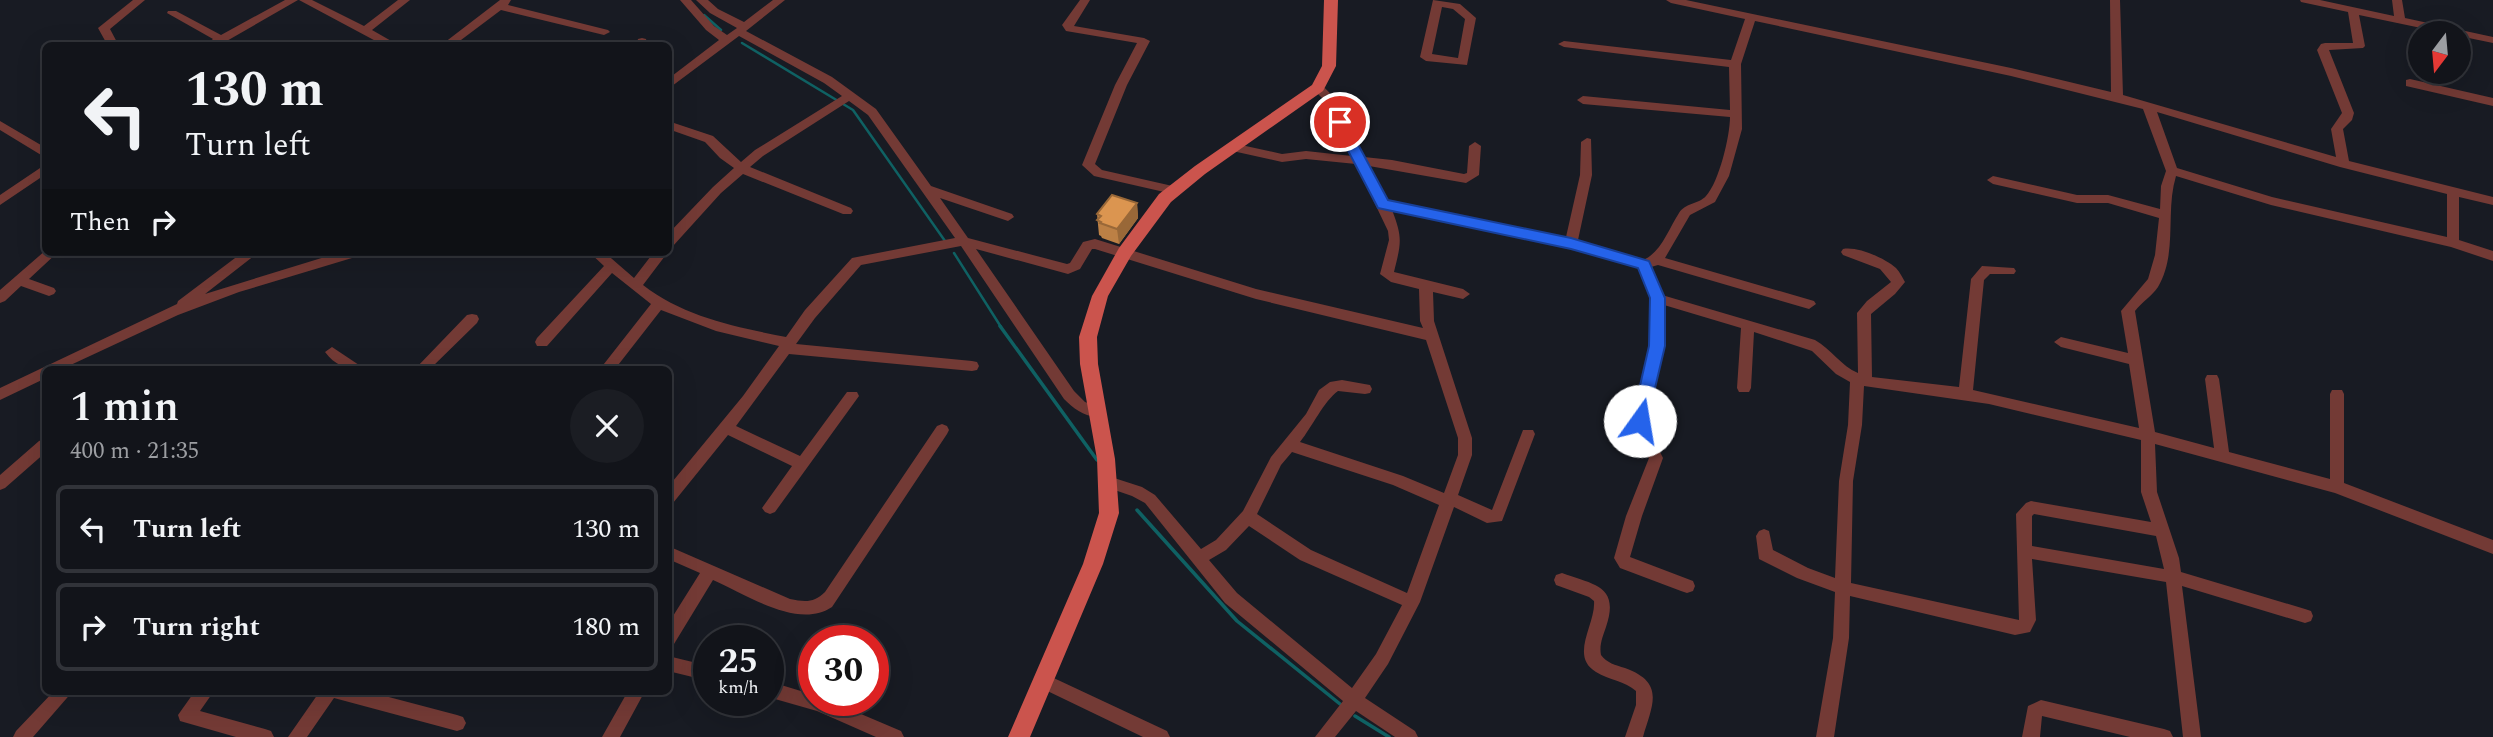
<!DOCTYPE html>
<html lang="en">
<head>
<meta charset="utf-8">
<style>
  :root { --surface:#12141a; --page:#1b1d23; --text:#f1f3f6; --muted:#9c9ea2; --line:#313339 }
  body { margin:0; font-family:Spectral,serif; background:var(--page); color:var(--text); height:100vh; display:flex; flex-direction:column; font-size:26px; white-space:nowrap }
  * { box-sizing:border-box; margin:0 }
  p { font-size:23px; color:var(--muted) }
  .icon { flex:none; width:38px; height:38px; fill:none; stroke:currentColor; stroke-width:2; stroke-linecap:round; stroke-linejoin:round }
  .map { position:relative; flex:1; overflow:hidden }
  .drawer { position:absolute; left:42px; top:366px; width:630px; height:329px; display:flex; flex-direction:column; background:var(--surface); border-radius:10px; box-shadow:0 7px 28px #0002,0 0 0 2px var(--line) }
  .drawer>* { flex:none }
  .guide { position:absolute; left:42px; top:42px; width:630px; height:214px; border-radius:10px; box-shadow:0 7px 28px #0002,0 0 0 2px var(--line); background:#12141a; color:var(--text); overflow:hidden }
  .needle { width:46px; rotate:196deg }
  .controls { position:absolute; left:2408px; top:21px; display:grid; gap:14px }
  .controls a { display:grid; place-items:center; width:63px; height:63px; border-radius:50%; background:var(--surface); box-shadow:0 7px 28px #0002,0 0 0 2px var(--line); font-size:35px }
  .speed { position:absolute; left:693px; top:625px; display:flex; gap:14px; font-size:35px; font-weight:700; text-align:center }
  .speed>* { display:grid; place-content:center; width:91px; height:91px; border-radius:50%; background:var(--surface); box-shadow:0 7px 28px #0002,0 0 0 2px var(--line); line-height:1 }
  .speed small { font-size:18px; font-weight:400 }
  .speed .limit { border:10px solid #d22; background:#fff; color:#111 }
  .pin { position:absolute; display:grid; place-items:center; width:60px; height:60px; color:#fff; margin:-30px; border:4px solid #fff; border-radius:50%; box-shadow:0 2px 7px #0007 }
  .me { position:absolute; width:77px; margin:-38px; rotate:13deg; stroke-linejoin:round; filter:drop-shadow(0 0 5px #0008) }
  .turn { display:flex; align-items:center; gap:24px; height:147px; padding:0 28px; font-size:32px }
  .turn .icon { width:91px; height:91px; stroke-width:2.5 }
  .turn b { display:block; font-size:49px; line-height:60px }
  .then { display:flex; align-items:center; height:66px; padding:0 28px; background:#0003; gap:14px; font-size:26px }
  .round { display:grid; place-items:center; flex:none; width:74px; height:74px; border-radius:37px; background:var(--page) }
  .summary { display:flex; align-items:center; justify-content:space-between; height:119px; padding:0 28px }
  h1 { font-size:42px; font-weight:600; line-height:52px }
  ul { padding:0; list-style:none }
  li { display:flex; align-items:center; gap:21px; height:88px; margin:0 14px 10px; padding:0 14px; border:4px solid var(--line); border-radius:10px }
  li div { flex:1 }
  li b { display:block; font-size:26px }
  li em { font-style:normal }
  .map>svg:first-child { display:block }
  .lines { fill:none; stroke-linecap:round; stroke-linejoin:round }
  .stream-far1 { stroke:#0f6163; stroke-width:2.5 }
  .stream { stroke:#0f6163; stroke-width:3.5 }
  .minor { fill:#733a35; fill-rule:evenodd }
  .major { fill:#cb544d; fill-rule:evenodd }
  .wall { fill:#bc8045 }
  .shaded-wall { fill:#996838 }
  .building { fill:#db9550; stroke:#996838; stroke-width:2 }
  .route { fill:#2563eb; stroke:#184099; stroke-width:2 }
</style>
</head>
<body>
<div class="map">
<svg width="2493" height="737" viewBox="0 0 2493 737">
  <rect width="100%" height="100%" fill="#181b23"/>
  <g class="lines">
    <!-- stream-far1 -->
    <path class="stream-far1" d="M704,15L721,30
      M742,43L853,110L945,241
      M954,253L1001,327"/>
    <!-- stream -->
    <path class="stream" d="M1000,326L1097,460
      M1137,510L1237,621L1340,704
      M1355,716L1389,737"/>
    <!-- minor -->
    <path class="minor" d="M133,0H145L110,29L119,46H108L98,28Z
      M285,0H298L218,46H204L213,39L167,13L168,11H176L221,35Z
      M299,0H312L364,26L398,0H410L372,30L400,46H385Z
      M500,0H511L508,5L608,30L610,32L604,35L501,10L453,46H440Z
      M680,0H691L714,26L727,35L737,28L710,13L696,0H708L718,9L744,22L773,0H785L746,31L832,77L876,109L931,186L1012,214L1014,217L1008,221L940,198L968,238L1067,264L1070,263L1083,242L1095,239L1256,289L1423,328L1420,321L1419,289L1391,282L1380,274L1389,240L1388,231L1356,164L1306,159L1282,162L1228,150L1226,147L1228,144L1232,143L1282,154L1306,151L1352,156L1334,122L1328,104L1312,88L1318,84C1339,93 1353,136 1364,157L1392,160L1464,174L1467,173L1469,146L1475,142L1481,146L1479,175L1466,183L1369,166L1387,201L1566,237L1580,175L1581,142L1587,138L1591,139L1592,175L1578,240L1643,260C1661,253 1669,228 1679,213C1685,203 1699,204 1706,196C1719,182 1730,136 1730,117L1583,104L1577,100L1583,96L1730,110L1729,67L1564,47L1558,44L1564,41L1731,60L1745,19L1671,3L1666,0H1686L2011,68L2111,92L2110,0H2120L2123,95L2336,157L2331,129L2342,113L2317,50L2321,44L2325,43H2353L2348,12L2301,2L2300,0H2320L2394,16L2392,0H2402L2405,18L2493,37V43L2459,36V33H2445L2359,15L2365,46L2363,48L2329,50L2354,113L2352,120L2343,129L2349,161L2493,197V205L2459,197V240L2493,251V261L2451,247L2271,205L2176,176C2165,212 2178,253 2158,287C2152,296 2142,302 2135,311L2155,432L2214,448L2205,379L2207,375H2217L2219,379L2229,452L2330,479V394L2332,390H2342L2344,394V483L2493,540V554L2335,493L2155,444L2157,492L2179,558L2181,572L2305,609L2311,611L2313,616L2311,621L2305,623L2182,586L2201,737H2183L2166,582L2032,559L2036,620L2030,632L2015,635L1850,596L1849,638L1834,737H1816L1833,638L1835,592L1797,578L1759,559L1756,536L1759,531L1764,529L1769,531L1773,550L1808,568L1835,578L1839,481L1848,425L1850,382L1836,374L1812,351L1754,332L1751,388L1749,392H1739L1737,388L1741,328L1664,305V348L1643,433L1659,450L1663,458L1642,516L1630,557L1693,581L1695,586L1693,591L1687,593L1681,591L1620,568L1614,558L1626,516L1649,458L1635,445L1629,433L1650,348V298L1639,268L1571,247L1392,210C1403,238 1401,243 1394,272L1463,289L1470,294L1463,299L1433,292L1434,321L1472,438V455L1458,495L1492,510L1523,430H1533L1535,434L1502,521L1487,523L1454,507L1420,602L1388,664L1365,698L1415,731L1418,737H1395L1356,711L1335,737H1315L1343,701L1225,603L1145,503L1132,496L1103,486L1101,482L1103,478L1108,476L1142,487L1155,495L1201,549L1216,540L1243,511L1271,457L1306,414L1319,390L1330,382L1342,380L1370,385L1372,389L1370,393L1365,394L1338,391C1324,401 1312,427 1300,442L1403,476L1444,493L1458,455V438L1426,340L1256,299L1095,249H1092L1080,269L1068,274L976,249L1074,391L1085,402L1101,408L1103,412L1101,416C1087,419 1074,409 1064,399L961,246L861,265L815,318L796,344L972,361L977,362L979,366L977,370L972,371L789,354L736,426L800,456L847,392H857L859,396L775,512L770,514L765,512L762,508L792,466L728,435L673,503L668,505V487L743,396L779,346L716,331L661,310L615,369H600L651,304L612,273L547,346H537L535,342L537,338L604,266L589,252H604L634,278L654,252H668L643,285C684,317 736,327 786,337L805,310L852,258L955,238L868,115L849,101L763,156L750,167L851,208L853,211L851,214H843L743,174L721,193L673,246L668,247V234L713,187L734,168L720,158L705,142L668,129V121L713,136L741,162L755,150L842,96L824,83L739,36L668,89V79L719,40L706,30ZM1755,21L2011,76L2143,109L2166,171L2161,186L2160,209L2108,195H2077L1993,176L1987,180L1993,184L2077,203H2108L2159,218L2155,255L2148,279L2121,311L2128,353L2061,337L2054,342L2061,347L2129,364L2139,428L1973,390L1984,280L1990,274H2014L2016,271L2014,268L1982,266L1971,279L1959,387L1872,377L1871,314L1895,294L1905,282C1902,277 1900,272 1896,268C1885,258 1857,246 1843,249L1841,252L1843,255L1880,269L1891,282L1867,301L1857,313L1858,373C1841,366 1831,349 1815,340L1662,295L1651,267L1658,265L1809,309L1816,304L1814,301L1665,258L1690,215L1715,202L1729,176L1742,129L1741,64ZM2157,112L2340,167L2447,194V237L2272,197L2177,168ZM1864,386L1989,404L2141,440V492L2151,522L2031,501L2026,503L2016,514L2019,620L1851,583L1853,481L1862,425ZM1292,452L1393,485L1439,505L1407,593L1311,550L1257,514L1281,465ZM2034,514L2156,536L2164,569L2032,546V516ZM1249,526L1300,560L1402,605L1376,654L1352,688L1237,593L1209,560L1226,550Z
      M1080,0H1090L1074,26L1144,38L1150,41L1127,85L1095,164L1102,170L1177,187L1179,190L1177,193L1173,194L1094,176L1082,165L1115,85L1137,43L1066,31L1062,25Z
      M1433,0L1460,4L1476,18L1467,65L1426,61L1420,57ZM1442,7L1453,9L1465,19L1458,58L1432,54Z
      M642,38L646,39L648,46H636L638,39Z
      M2410,79L2493,98V106L2406,86V80Z
      M0,121L46,148V158L0,130Z
      M46,164V174L0,205V195Z
      M46,250V252H58L29,279L54,288L56,291L54,294L49,296L21,286L5,301L0,303V290Z
      M243,252H259L205,294L341,252H364L362,255L239,292L178,315L62,369H46V378L0,400V388L177,304L178,301Z
      M472,314L477,315L479,319L477,323L430,369H415L467,315Z
      M332,347L359,365L361,369C345,369 335,365 325,352Z
      M942,424L947,426L949,430L947,434L832,607C798,630 745,594 713,580L674,644L668,646V624L700,573L668,559V546L790,599C805,602 814,603 825,592L937,426Z
      M44,439L46,452L5,488L0,490V475L39,441Z
      M1562,573C1594,585 1620,585 1606,627C1603,636 1599,645 1601,655C1607,663 1615,665 1625,668C1666,683 1652,705 1643,737H1625L1636,705V691C1625,681 1609,680 1596,672C1569,656 1596,624 1594,601L1589,597L1556,585L1554,580L1556,575Z
      M668,656L709,666V681L668,671Z
      M1043,673L1167,731L1170,737H1143L1037,686L1035,681L1037,676Z
      M768,681L814,695V700H828L901,731L904,737H876L817,711L768,697Z
      M54,691H73L33,737H13L16,731Z
      M195,691H214L200,711L265,729L271,731L274,737H236L180,721L178,715Z
      M320,691H366L457,715L463,717L466,723L463,729L457,731L334,698L307,737H288Z
      M628,691H645L620,737H602Z
      M2041,700L2164,729L2170,731L2173,737H2130L2042,716L2040,737H2022L2028,706Z"/>
    <!-- major -->
    <path class="major" d="M1324,0H1338L1336,66L1323,91L1205,174L1171,202L1131,256L1108,296L1097,337L1098,364L1115,459L1119,513L1103,564L1030,737H1008L1083,564L1099,513L1097,459L1080,364L1079,337L1092,296L1119,248L1159,194L1195,166L1312,85L1322,66Z"/>
  </g>
  <!-- wall -->
  <path class="wall" d="M1137,203L1138,218L1119,244L1102,238L1101,236L1099,235L1097,214Z"/>
  <!-- shaded-wall -->
  <path class="shaded-wall" d="M1137,203L1138,218L1119,244L1117,229Z"/>
  <!-- building -->
  <path class="building" d="M1112,195L1137,203L1117,229L1100,223L1101,222L1097,220L1101,216L1097,214Z"/>
  <!-- route -->
  <path class="route" d="M1340,118L1346,122L1388,200L1571,238L1649,261L1665,298V346L1646,426H1634L1632,421L1649,346L1650,298L1638,268L1571,249L1378,208L1333,122Z"/>
</svg>
<div class="controls">
<a><svg class="needle" viewBox="-14 -14 28 28"><path d="M0-13l5 13h-10z" fill="#e53935"/><path d="M0 13l5-13h-10z" fill="#9c9ea2"/></svg></a>
</div>
<div class="speed"><div>25<small>km/h</small></div><div class="limit">30</div></div>
<div class="pin" style="left:1340px;top:122px;background:#d93025"><svg class="icon" aria-label="arrive" viewBox="0 0 24 24"><path d="M6 21V4h12l-3 4 3 4H6"/></svg></div>
<svg class="me" style="left:1640px;top:421px" viewBox="-20 -20 40 40"><circle r="19" fill="#fff"/><path d="M0-13L10 11 0 6-10 11z" fill="#2563eb"/></svg>
<div class="guide">
<div class="turn"><svg class="icon" aria-label="left" viewBox="0 0 24 24"><path d="M17 20v-9H6M10 6l-5 5 5 5"/></svg><div><b>130 m</b>Turn left</div></div>
<div class="then">Then<svg class="icon" aria-label="right" viewBox="0 0 24 24"><path d="M7 20v-9h11M14 6l5 5-5 5"/></svg></div>
</div>
<section class="drawer">
<div class="summary"><div><h1>1 min</h1><p>400 m · 21:35</p></div><a class="round"><svg class="icon" aria-label="close" viewBox="0 0 24 24"><path d="M6 6l12 12M18 6L6 18"/></svg></a></div>
<ul>
<li><svg class="icon" aria-label="left" viewBox="0 0 24 24"><path d="M17 20v-9H6M10 6l-5 5 5 5"/></svg><div><b>Turn left</b></div><em>130 m</em></li>
<li><svg class="icon" aria-label="right" viewBox="0 0 24 24"><path d="M7 20v-9h11M14 6l5 5-5 5"/></svg><div><b>Turn right</b></div><em>180 m</em></li>
</ul>
</section>
</div>
</body>
</html>
